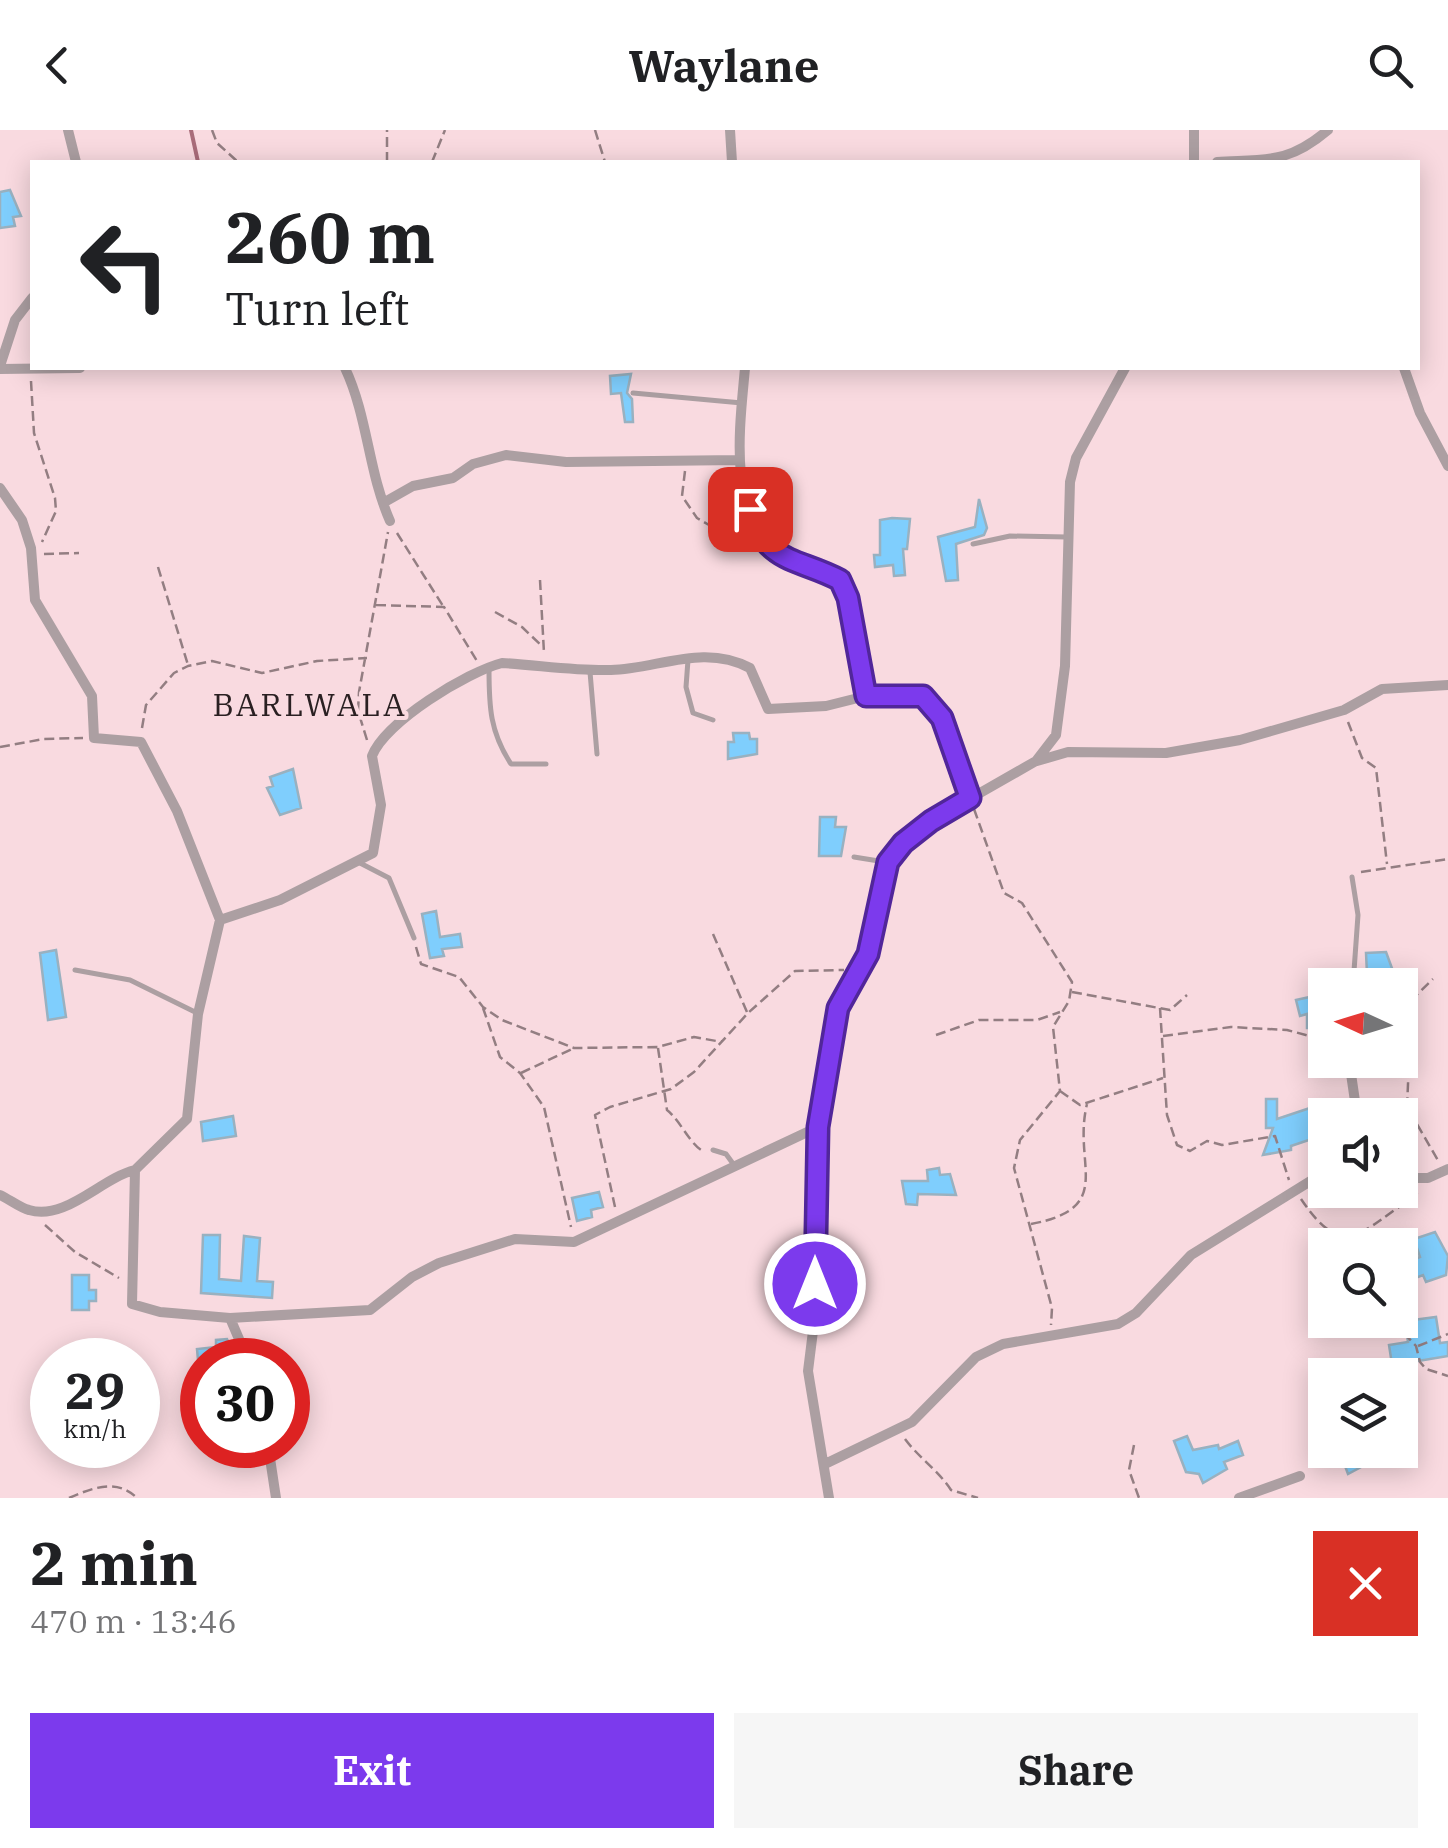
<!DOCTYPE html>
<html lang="en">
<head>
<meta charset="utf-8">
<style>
  :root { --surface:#fff; --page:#f6f6f6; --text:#202124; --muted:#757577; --accent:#7c3aed }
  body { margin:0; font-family:"IBM Plex Serif",serif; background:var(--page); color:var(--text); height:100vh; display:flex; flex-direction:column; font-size:38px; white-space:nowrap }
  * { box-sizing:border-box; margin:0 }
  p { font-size:32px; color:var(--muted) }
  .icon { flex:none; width:55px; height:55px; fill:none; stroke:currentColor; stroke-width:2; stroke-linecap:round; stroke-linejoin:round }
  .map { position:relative; height:1368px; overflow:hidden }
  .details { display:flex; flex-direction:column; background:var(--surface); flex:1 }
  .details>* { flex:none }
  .guide { position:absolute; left:30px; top:30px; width:1390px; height:210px; border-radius:0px; box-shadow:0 5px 25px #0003; background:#fff; color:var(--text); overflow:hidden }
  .needle { width:65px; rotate:274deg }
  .buttons { position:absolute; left:1308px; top:838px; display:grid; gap:20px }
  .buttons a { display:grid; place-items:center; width:110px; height:110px; border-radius:0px; background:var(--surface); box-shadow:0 5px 25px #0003; font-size:50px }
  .speed { position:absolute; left:30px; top:1208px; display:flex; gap:20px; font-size:50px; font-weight:700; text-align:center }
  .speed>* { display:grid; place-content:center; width:130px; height:130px; border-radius:50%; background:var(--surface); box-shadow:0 5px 25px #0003; line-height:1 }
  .speed small { font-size:25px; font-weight:400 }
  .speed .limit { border:15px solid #d22; background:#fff; color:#111 }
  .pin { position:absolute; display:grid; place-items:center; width:85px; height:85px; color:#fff; margin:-42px; border-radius:20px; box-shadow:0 5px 15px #0006 }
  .me { position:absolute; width:110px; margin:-55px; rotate:0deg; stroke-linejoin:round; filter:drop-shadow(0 0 8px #0008) }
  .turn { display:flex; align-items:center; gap:35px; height:210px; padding:0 30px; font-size:45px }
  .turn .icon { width:130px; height:130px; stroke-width:2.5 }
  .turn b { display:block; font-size:70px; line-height:85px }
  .round { display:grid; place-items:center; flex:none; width:105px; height:105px; border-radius:0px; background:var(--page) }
  .headline { display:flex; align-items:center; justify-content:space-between; height:170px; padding:0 30px }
  h1 { font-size:60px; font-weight:800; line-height:75px }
  .action { display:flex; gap:20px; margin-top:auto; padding:20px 30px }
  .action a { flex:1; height:115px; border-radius:0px; background:var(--accent); color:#fff; font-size:40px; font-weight:800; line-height:115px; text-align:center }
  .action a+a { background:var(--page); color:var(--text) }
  header { display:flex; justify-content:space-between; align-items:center; height:130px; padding:0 30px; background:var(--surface); font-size:45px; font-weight:800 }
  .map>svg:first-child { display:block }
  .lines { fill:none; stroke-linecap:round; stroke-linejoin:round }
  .stream { stroke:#a96c7a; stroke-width:4 }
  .building { fill:#7fcefd; stroke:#99b1c0; stroke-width:2.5 }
  .path { stroke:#937e82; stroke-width:2.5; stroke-dasharray:10 5; stroke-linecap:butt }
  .lane { stroke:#ac9fa2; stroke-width:5 }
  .street { stroke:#ac9fa2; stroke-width:10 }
  .route-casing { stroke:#51269a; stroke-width:25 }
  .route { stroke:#7c3aed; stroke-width:18 }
  .labels { text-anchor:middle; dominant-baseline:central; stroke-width:8; stroke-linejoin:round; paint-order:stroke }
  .quarter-label { font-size:32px; letter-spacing:2.5px; fill:#2a2022; stroke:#f9dae0 }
</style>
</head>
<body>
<header><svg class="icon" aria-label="back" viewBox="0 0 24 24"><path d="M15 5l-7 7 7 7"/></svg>Waylane<svg class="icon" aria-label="search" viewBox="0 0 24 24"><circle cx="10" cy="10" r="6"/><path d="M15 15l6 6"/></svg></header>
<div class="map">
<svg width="1448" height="1368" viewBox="0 0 1448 1368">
  <rect width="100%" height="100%" fill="#f9dae0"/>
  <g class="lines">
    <!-- stream -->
    <path class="stream" d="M191,0L198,32"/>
  </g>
  <!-- building -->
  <path class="building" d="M10,60L21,86L13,87L15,96L0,98V62Z
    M631,244L627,263L632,269L633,292H625L621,263L611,264L610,246Z
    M979,369L987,398L984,405L956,414L958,450L946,451L938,407L975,397Z
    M892,388L910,389L907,419H903L905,445L894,446L893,435L875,437L874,425H880V390Z
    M733,603H749L750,609H757V624L728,629V612H734Z
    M293,639L301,678L280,685L267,658L273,656L270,647Z
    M820,687H836L835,697H846L841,726H819Z
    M436,781L440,807L460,804L462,817L442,819L444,826L430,828L422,784Z
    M56,820L66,887L48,890L40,823Z
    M1386,822L1393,841H1388V850L1374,851V844H1367L1366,823Z
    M1323,864L1325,898H1307V884L1300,886L1296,870Z
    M1266,969H1277V989L1319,975L1324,1005L1291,1016V1020L1263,1025L1273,998H1266Z
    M233,986L236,1006L203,1011L201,992Z
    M939,1038L940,1045L950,1044L956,1065L918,1064L917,1075L906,1074L902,1051H928L927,1040Z
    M599,1062L603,1077L591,1080L592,1087L577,1091L572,1068Z
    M1435,1102L1448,1126L1446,1145L1426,1152L1423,1145L1400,1154V1135L1420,1127L1414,1109Z
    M203,1105H220L219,1149L241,1151L244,1106L260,1108L257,1151L273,1152L272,1168L201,1163Z
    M72,1145H89V1160H96V1171H89V1180H72Z
    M1436,1187L1440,1213L1448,1212V1226L1412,1232L1413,1238L1393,1241L1389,1215L1408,1212L1405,1191Z
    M227,1209L237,1230H198L197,1219L216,1217V1210Z
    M1187,1306L1193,1320L1218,1315L1219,1319L1238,1311L1243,1325L1224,1332L1227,1339L1203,1353L1199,1344L1186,1342L1174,1311Z
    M1362,1320H1393L1348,1344L1342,1328Z"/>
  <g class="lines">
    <!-- path -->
    <path class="path" d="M212,0L217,13L238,32
      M595,0L605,32
      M387,32V0
      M432,32L445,0
      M31,251L34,303L55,368L56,381L42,412
      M685,341L682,366L697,388L709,395L745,403
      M397,403L443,476
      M44,424L79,423
      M158,437L188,535
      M540,450L544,523
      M376,475L444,477L477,531
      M495,482L522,497L543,517
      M1348,592L1362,628L1376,638L1387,734
      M142,598L146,575L174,543L188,536L212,531L262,543L317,531L367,528
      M367,610L358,581L359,562L388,402
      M0,617L44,609L83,608
      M974,679L1004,763L1022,773L1072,852L1069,871L1053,897L1060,961L1020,1010L1014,1038L1052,1178L1051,1195
      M1361,742L1448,729
      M713,804L747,882
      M416,817L421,834L459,847L483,877L502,890L574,918L658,917L694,907L722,912
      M1072,862L1170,880L1187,865
      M483,878L500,927L520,943L544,977L571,1097
      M1160,878L1167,985L1177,1015L1190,1021L1207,1011L1222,1015L1275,1006L1289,1050
      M1400,881L1433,849
      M936,905L979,890H1037L1060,882
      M1163,906L1231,897L1287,900L1325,910
      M1400,909L1409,931L1407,977L1439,1032
      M658,918L667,980C681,991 691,1017 705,1022
      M521,943L572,919
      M1060,961L1080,975L1163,948
      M1301,1069C1345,1134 1361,1100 1414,1067L1420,1059
      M615,1077L595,985L610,977L671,959L694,942L748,883L795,841L844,840
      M1031,1094C1117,1078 1072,1035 1087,974
      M45,1095L75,1122L119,1148
      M1400,1174L1402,1201L1416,1216L1420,1232L1426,1239L1448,1246
      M1418,1216L1448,1204
      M905,1309C919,1328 938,1340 951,1360L978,1368
      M1134,1315L1129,1340L1139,1368
      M69,1368C92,1358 117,1348 137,1368"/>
    <!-- lane -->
    <path class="lane" d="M633,263L742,273
      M973,414L1010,406L1067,407
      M688,530L686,557L693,583L713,590
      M489,539C489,577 490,602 511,634H546
      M590,542L597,624
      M854,727L885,732
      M360,733L389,748L414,808
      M1352,747L1358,785L1353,855
      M75,840L130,850L195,882
      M713,1020L726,1024L734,1035"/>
    <!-- street -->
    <path class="street" d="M68,0L76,32
      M730,0L732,32
      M1194,32V0
      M1217,32C1267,29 1288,34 1328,0
      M0,236L15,190L32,168
      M345,238C368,287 368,341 390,391
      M745,238C740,295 727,381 776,423C794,439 820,439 840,450L848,468L866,566H923L942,588L970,669
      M1404,238L1420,283L1448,336
      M0,239L80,238
      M0,358L22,390L31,418L35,470L92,566L94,608L141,612L177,681L220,790
      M383,373L413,356L453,348L473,334L506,325L566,332L740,330
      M1037,631L1068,622L1166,623L1240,610L1344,580L1382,559L1448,555
      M1349,930L1357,985
      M1400,1023L1412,1048H1428L1448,1039
      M0,1065C9,1069 20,1078 29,1080C66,1091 101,1048 135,1040
      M230,1188L370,1180L412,1147L439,1133L515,1109L574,1112L818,997
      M248,1230L230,1188L160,1182L132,1174L135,1040L187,989L198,884L220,790L280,770L373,723L381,675L372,626C385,592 467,542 502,533C538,535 575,541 611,540C657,539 704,513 750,538L768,579L826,576L866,566
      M268,1315L276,1368
      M825,1334L912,1292L976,1227L1003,1214L1118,1194L1136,1183L1191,1125L1325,1042
      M829,1368L808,1241L815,1185L818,997L838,878L868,824L888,732L903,713L931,691L1036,631L1056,605L1065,536L1070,352L1076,328L1125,238
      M1239,1368L1300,1346"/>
  </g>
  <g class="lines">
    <defs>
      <path id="route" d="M750,379C767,435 796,427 840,450L848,468L866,566H923L942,588L970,668L931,691L903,713L888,732L868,824L838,878L818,997L815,1154"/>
    </defs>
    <!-- route casing -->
    <use href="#route" class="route-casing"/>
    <!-- route -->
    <use href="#route" class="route"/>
  </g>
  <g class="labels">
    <!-- quarter labels -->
    <g class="quarter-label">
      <text x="310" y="574">BARLWALA</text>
    </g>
  </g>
</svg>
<div class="buttons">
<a><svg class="needle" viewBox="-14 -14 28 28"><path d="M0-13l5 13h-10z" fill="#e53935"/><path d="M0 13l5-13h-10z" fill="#757577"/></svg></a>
<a><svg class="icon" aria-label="sound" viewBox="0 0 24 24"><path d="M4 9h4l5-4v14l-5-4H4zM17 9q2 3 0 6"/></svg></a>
<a><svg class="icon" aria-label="search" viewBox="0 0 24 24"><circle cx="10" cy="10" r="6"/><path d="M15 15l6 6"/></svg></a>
<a><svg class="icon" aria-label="layers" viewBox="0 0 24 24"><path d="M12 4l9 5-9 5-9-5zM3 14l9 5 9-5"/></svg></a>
</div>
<div class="speed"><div>29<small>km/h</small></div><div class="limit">30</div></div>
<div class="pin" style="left:750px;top:379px;background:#d93025"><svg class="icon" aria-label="arrive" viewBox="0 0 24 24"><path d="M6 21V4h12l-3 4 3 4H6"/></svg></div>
<svg class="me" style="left:815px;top:1154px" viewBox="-20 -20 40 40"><circle r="17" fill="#7c3aed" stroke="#fff" stroke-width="3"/><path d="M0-11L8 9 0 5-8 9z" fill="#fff"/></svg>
<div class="guide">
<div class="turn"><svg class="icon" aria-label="left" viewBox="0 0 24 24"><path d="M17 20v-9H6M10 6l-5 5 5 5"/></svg><div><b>260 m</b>Turn left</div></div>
</div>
</div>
<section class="details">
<div class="headline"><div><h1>2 min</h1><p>470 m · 13:46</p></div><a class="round" style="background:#d93025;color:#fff"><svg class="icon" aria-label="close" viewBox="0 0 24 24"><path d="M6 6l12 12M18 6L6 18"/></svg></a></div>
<div class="action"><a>Exit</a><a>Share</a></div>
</section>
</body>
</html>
